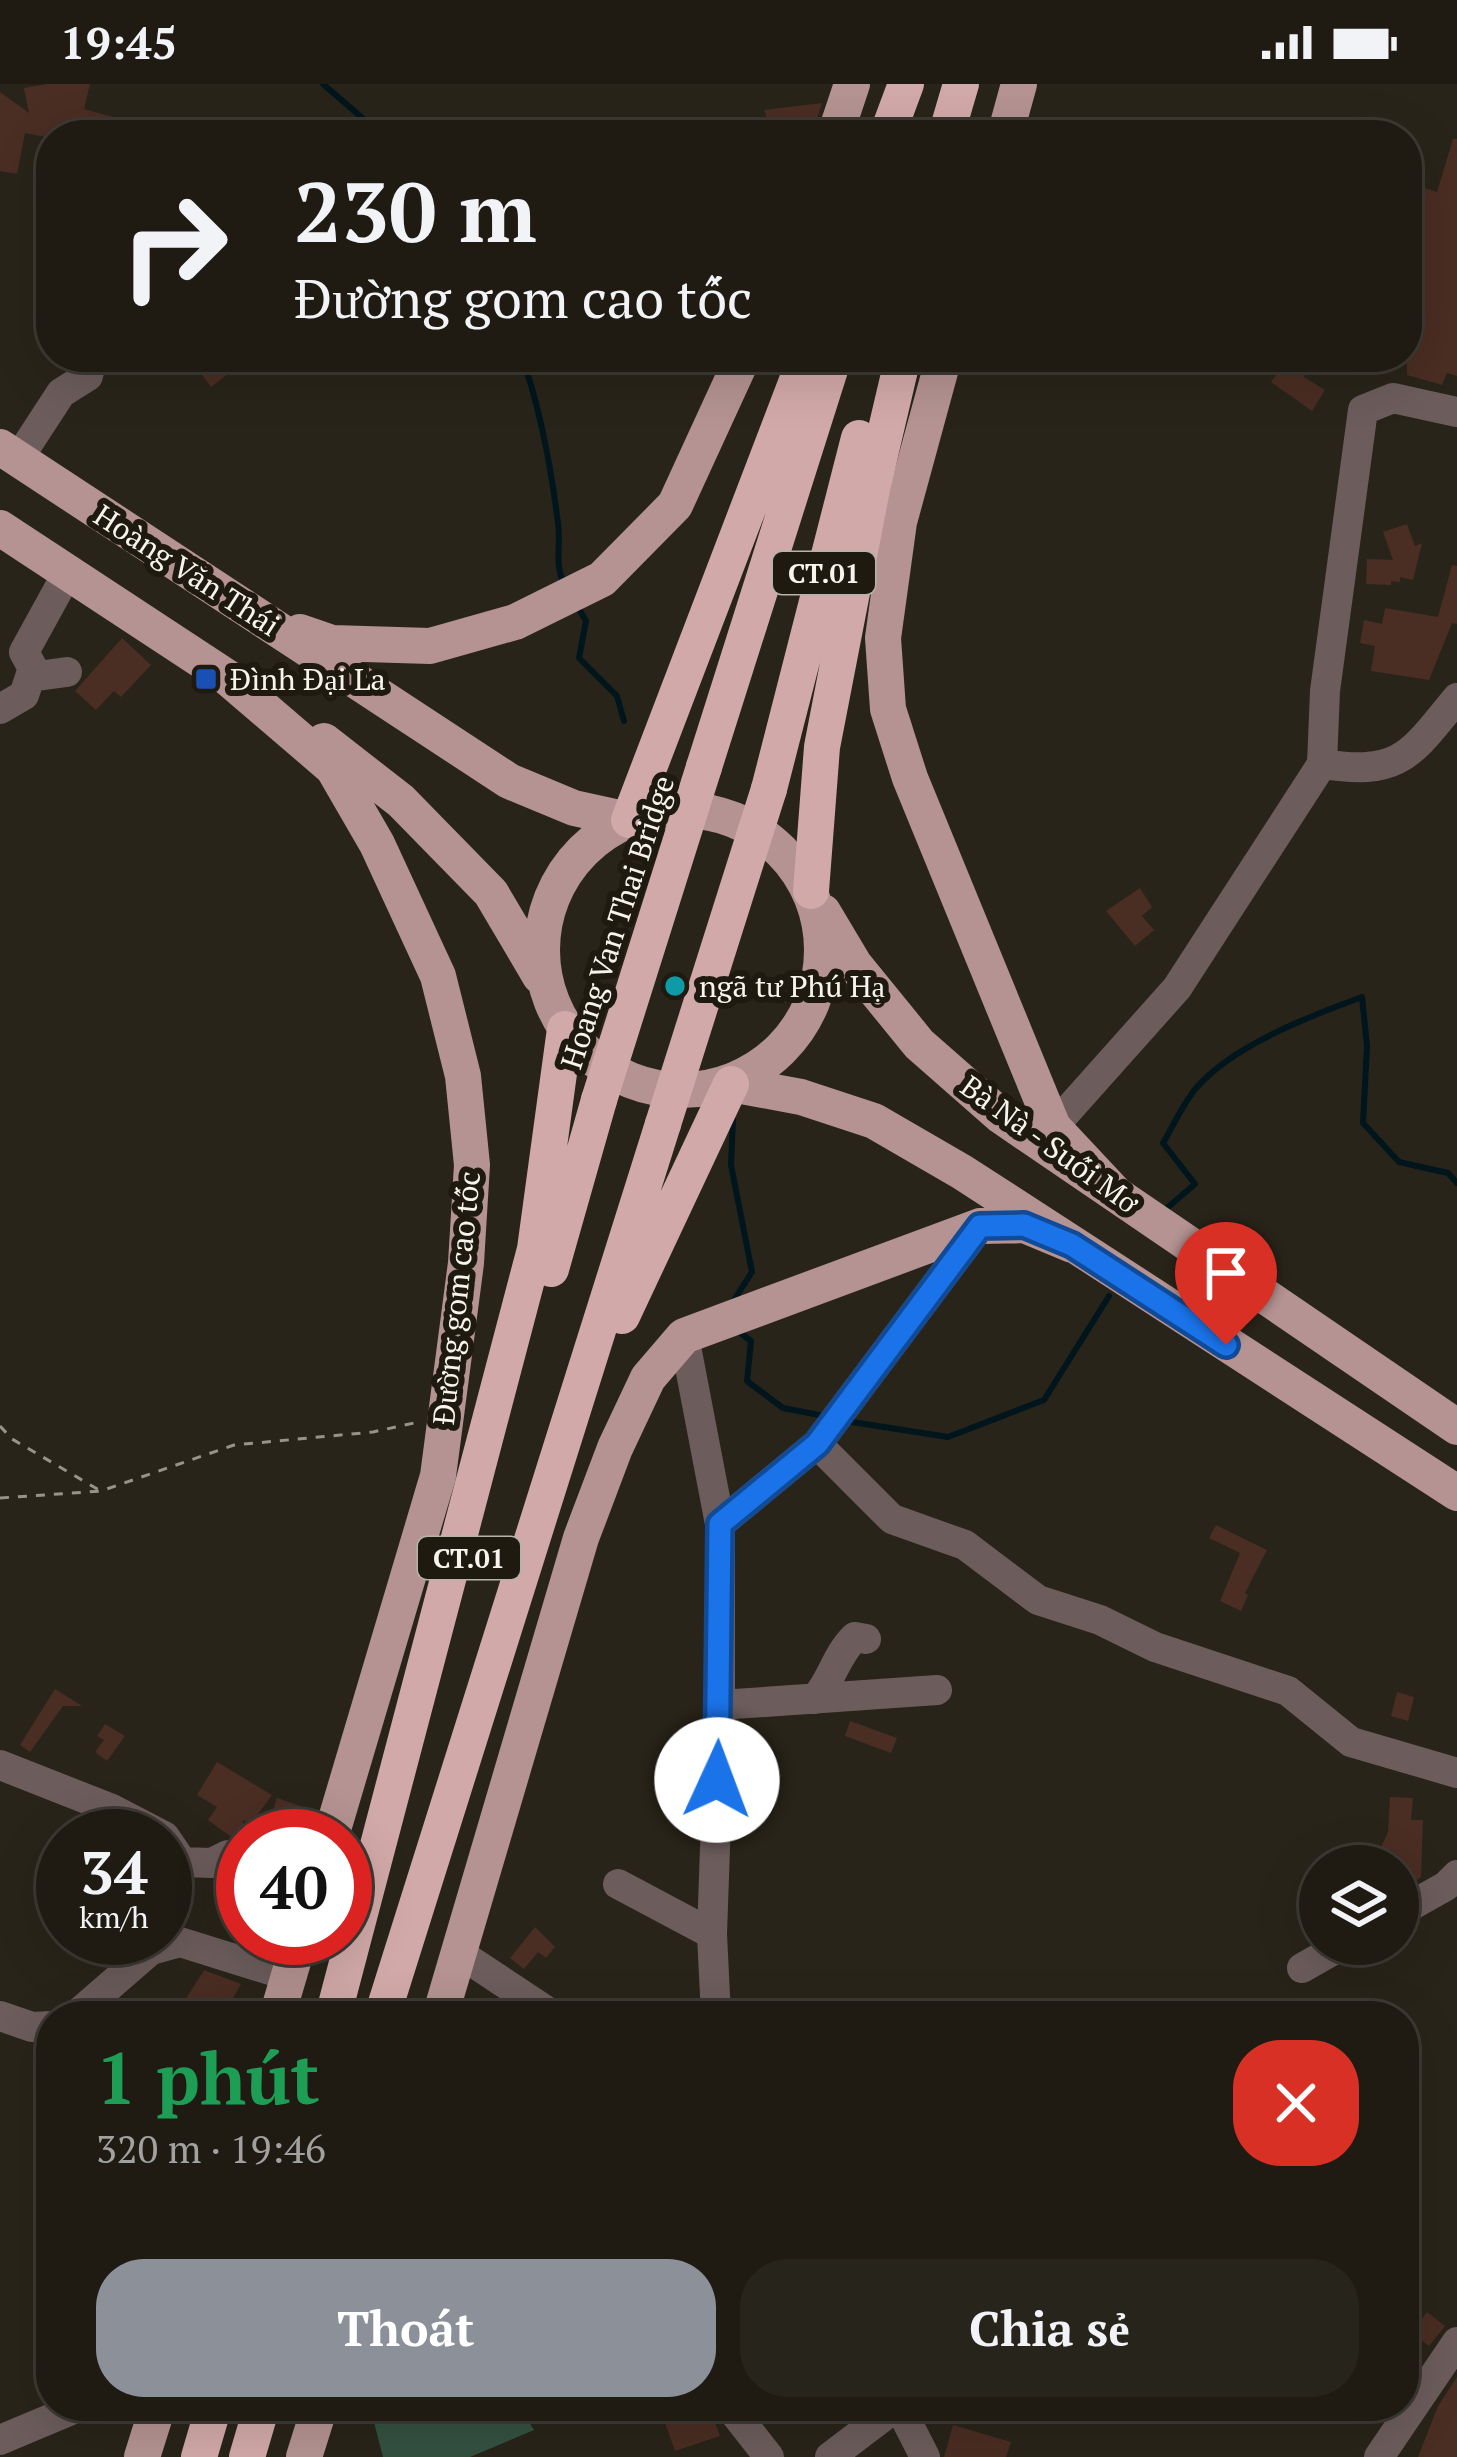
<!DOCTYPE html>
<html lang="vi">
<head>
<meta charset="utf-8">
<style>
  :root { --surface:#1f1b13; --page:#27241c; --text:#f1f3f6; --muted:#a1a1a0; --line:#3c3933; --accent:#8c9099 }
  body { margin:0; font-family:"PT Serif",serif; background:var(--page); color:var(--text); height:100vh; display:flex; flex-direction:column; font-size:45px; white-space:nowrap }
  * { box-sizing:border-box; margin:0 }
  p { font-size:39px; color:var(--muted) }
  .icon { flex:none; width:66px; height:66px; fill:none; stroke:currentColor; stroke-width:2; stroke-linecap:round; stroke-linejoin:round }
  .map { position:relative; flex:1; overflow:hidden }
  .details { position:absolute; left:36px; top:1917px; width:1383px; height:420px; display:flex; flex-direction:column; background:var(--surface); border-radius:48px; box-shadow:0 12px 48px #0002,0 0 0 3px var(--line) }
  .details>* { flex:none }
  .banner { position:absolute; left:36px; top:36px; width:1386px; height:252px; border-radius:48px; box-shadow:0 12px 48px #0002,0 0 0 3px var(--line); background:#1f1b13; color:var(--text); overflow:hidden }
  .tools { position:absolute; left:1299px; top:1761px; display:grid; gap:24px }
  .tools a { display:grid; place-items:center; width:120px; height:120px; border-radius:50%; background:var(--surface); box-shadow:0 12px 48px #0002,0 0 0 3px var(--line); font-size:60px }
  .speed { position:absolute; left:36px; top:1725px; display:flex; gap:24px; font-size:60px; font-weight:700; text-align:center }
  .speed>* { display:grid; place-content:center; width:156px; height:156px; border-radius:50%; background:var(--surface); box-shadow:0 12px 48px #0002,0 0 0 3px var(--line); line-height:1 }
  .speed small { font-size:30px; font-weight:400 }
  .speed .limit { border:18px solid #d22; background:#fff; color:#111 }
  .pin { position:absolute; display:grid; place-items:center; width:102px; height:102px; color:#fff; margin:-123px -51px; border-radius:50% 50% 50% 0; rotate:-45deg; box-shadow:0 0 12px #0007 }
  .pin .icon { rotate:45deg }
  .me { position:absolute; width:132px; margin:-66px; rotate:2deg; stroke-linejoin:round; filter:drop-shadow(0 0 9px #0008) }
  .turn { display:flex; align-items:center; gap:42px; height:252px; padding:0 60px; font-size:54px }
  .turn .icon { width:156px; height:156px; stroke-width:2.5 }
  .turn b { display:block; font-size:84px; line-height:102px }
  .round { display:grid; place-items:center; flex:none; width:126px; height:126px; border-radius:48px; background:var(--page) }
  .overview { display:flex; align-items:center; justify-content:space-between; height:204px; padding:0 60px }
  h1 { font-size:72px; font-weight:700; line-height:90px; color:#1e9e55 }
  .primary-button { display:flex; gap:24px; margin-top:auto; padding:24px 60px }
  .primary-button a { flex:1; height:138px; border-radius:48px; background:var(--accent); color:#fff; font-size:48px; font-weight:700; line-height:138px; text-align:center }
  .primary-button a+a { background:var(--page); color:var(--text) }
  .status { display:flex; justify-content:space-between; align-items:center; height:84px; padding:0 60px; background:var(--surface); direction:ltr }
  .status svg { height:33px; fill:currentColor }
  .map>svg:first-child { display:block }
  .green { fill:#345140 }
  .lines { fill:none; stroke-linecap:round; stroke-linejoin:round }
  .stream { stroke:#00151c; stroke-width:6 }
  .building { fill:#4a2d23 }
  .path { stroke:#97938b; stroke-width:3; stroke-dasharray:9 9; stroke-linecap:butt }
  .minor { stroke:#6c5c5c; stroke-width:30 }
  .major { stroke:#b49392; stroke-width:36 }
  .highway { stroke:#d1a9a8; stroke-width:36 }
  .highway-bridge { stroke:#d1a9a8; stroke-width:36 }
  .route-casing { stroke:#114b97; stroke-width:30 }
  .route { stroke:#1a73e8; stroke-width:21 }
  .transit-dot { fill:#1a4fb4; stroke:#1f1a10; stroke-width:4.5 }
  .culture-dot { fill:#0f9aa8; stroke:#1f1a10; stroke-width:4.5 }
  .labels { text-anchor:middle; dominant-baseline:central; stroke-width:12; stroke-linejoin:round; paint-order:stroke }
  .shield { fill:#1f1a10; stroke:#b6b3ab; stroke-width:3 }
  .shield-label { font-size:27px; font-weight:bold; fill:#f7f4ed }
  .street-label { font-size:30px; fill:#f7f4ed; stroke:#1f1a10 }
  .poi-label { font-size:30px; fill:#f7f4ed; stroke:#1f1a10; text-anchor:start }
</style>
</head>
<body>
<div class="status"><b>19:45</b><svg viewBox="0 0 49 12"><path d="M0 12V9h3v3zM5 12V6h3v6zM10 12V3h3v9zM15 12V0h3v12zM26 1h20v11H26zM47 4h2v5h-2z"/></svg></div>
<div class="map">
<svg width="1457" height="2373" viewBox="0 0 1457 2373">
  <rect width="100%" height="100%" fill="#292419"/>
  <!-- green -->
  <path class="green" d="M519,2322L534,2346L470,2373H383L370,2323Z"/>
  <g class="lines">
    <!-- stream -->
    <path class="stream" d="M323,0L382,51
      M522,273C541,327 551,383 558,439C561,458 555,478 562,495
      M579,525L586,537L579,574L617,612L624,637
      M733,1036L731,1081L752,1188L734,1216
      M1167,1124L1195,1100L1163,1059C1174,1041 1183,1019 1197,1003C1234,961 1310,932 1362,913L1367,962L1363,1039L1399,1078L1448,1089L1457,1099
      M739,1248L751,1257L747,1297L783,1324L819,1331
      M852,1338L948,1353L1044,1316L1109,1212"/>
  </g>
  <!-- building -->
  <path class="building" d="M46,0H90L84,25L161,46V51H51V54L25,49L17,90L0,87V8L29,29L24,4Z
    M822,19L816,37L785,40L787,51H773L764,26Z
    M1453,55H1457V292L1447,289L1442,301L1407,291V99L1437,108Z
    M210,273H250L211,303L196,283Z
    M1253,273H1291L1310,281L1304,293L1325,306L1312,327L1271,298L1278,288Z
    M1407,440L1415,462L1422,459L1413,496L1400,493V498L1391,497V501L1366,500L1367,475L1393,476L1383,448Z
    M1452,481L1457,482V540L1452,539L1429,596L1371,587L1375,562L1360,559L1364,536L1382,540L1385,524L1438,533Z
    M122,554L151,581L121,613L114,607L96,626L75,607Z
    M1140,804L1152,823L1142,832L1154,846L1135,862L1106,827Z
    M1216,1441L1267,1466L1245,1509L1248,1511L1241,1527L1220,1517L1240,1469L1209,1454Z
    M55,1605L82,1622H63L30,1668L20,1661Z
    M1397,1608L1414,1613L1408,1637L1391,1632Z
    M850,1637L897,1654L891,1669L845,1652Z
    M105,1640L125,1652L107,1677L95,1668L104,1656L97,1652Z
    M217,1678L272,1711L251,1740L243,1736V1753L230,1752L208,1736L217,1723L197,1711Z
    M1390,1713L1413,1714L1411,1736H1423L1421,1793L1417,1796L1398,1787V1782L1375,1776L1388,1748Z
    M277,1714L306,1724L293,1752L266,1748Z
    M535,1843L555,1863L546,1874L538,1868L524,1885L510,1874Z
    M204,1886L241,1900L232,1916L222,1932H175Z
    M1427,2228L1445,2242L1429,2262L1411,2248Z
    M1457,2293V2373H1418L1438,2322Z
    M688,2322L690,2330L697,2328L699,2335L712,2330L720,2352L675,2367L665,2339L674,2336L670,2326Z
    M953,2341L1011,2358L1006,2373H944Z"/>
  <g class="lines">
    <!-- path -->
    <path class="path" d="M0,1342L12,1355L99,1406
      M0,1414L101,1407L234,1361L373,1348L414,1339"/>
    <!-- minor -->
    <path class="minor" d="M18,375L61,309L88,292L92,273
      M67,588L37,592L24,568L68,488
      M0,625L24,611L32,587
      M1322,680C1401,692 1410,671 1457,614
      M1053,1043L1177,904L1322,680L1325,607L1363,326L1393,314L1457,328
      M684,1252L720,1440V1621L712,1850L716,1932
      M817,1360L980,1142
      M720,1440L817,1360L892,1435L965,1461L1038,1516L1100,1536L1155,1563L1288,1607L1351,1658L1457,1689
      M815,1615C832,1596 836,1571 855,1553L866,1555
      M720,1621L937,1606
      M0,1681L112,1725L164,1752
      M165,1753L182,1778L212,1779L228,1771L243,1773
      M618,1800L712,1850
      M1398,1829L1446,1802L1457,1791
      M459,1869L554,1932
      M1302,1884L1344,1860
      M0,1932L32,1943L51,1942
      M75,1932L151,1866L180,1858L289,1892
      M729,2322L769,2373
      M899,2322L925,2373
      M0,2356L81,2322
      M830,2373L897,2322
      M1379,2373L1457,2258"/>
    <!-- major -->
    <path class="major" d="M835,51L852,0
      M1005,51L1019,0
      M944,273L899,438L883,554L888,625L910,694L1053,1043L1113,1107
      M0,363L509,697L574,724L629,736
      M0,444L248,607
      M300,548L332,559L430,562L515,538L602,495L675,421L743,273
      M228,594L333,684L377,760L438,892L463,992L472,1081L466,1179L438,1392L331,1752
      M324,657L401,717L491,809L540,892
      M542 866a140 140 0 1 1 280 0a140 140 0 1 1-280 0Z
      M823,828L854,880L919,960L1001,1032L1457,1343
      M731,1000L801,1013L874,1037L962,1088L1457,1409
      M277,1932L300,1854
      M440,1932L581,1454L615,1364L648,1294L684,1252L980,1142L1024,1141L1072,1161
      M142,2373L158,2322
      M304,2373L320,2322"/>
    <!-- highway -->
    <path class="highway" d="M887,51L906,0
      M946,51L961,0
      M704,683L834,273
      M769,705L859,354
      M629,736L806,273
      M811,807L822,663L872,405L903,273
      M551,1185L599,1016
      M622,1232L731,1000
      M333,1932L535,1165L565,945
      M382,1932L663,1040
      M199,2373L214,2322
      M247,2373L262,2322"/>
    <!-- highway-bridge -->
    <path class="highway-bridge" d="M599,1016L704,683
      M663,1040L769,705"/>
  </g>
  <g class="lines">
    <defs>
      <path id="route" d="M717,1696L720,1440L817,1360L980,1142L1024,1141L1072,1161L1226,1261"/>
    </defs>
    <!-- route casing -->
    <use href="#route" class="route-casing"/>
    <!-- route -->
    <use href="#route" class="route"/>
  </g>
  <!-- markers -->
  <rect class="transit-dot" x="194" y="583" width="24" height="24" rx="6"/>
  <circle class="culture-dot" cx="675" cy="902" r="12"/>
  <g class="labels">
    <!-- shield labels -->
    <g class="shield">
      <rect x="773" y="468" width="102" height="42" rx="9"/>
      <rect x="418" y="1453" width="102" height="42" rx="9"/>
    </g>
    <g class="shield-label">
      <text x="824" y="489">CT.01</text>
      <text x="469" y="1474">CT.01</text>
    </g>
    <!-- street labels -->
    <g class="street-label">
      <text transform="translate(187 486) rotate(33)">Hoàng Văn Thái</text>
      <text transform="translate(617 838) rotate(-72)">Hoang Van Thai Bridge</text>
      <text transform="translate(1050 1060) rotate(36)">Bà Nà - Suối Mơ</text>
      <text transform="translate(456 1214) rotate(-84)">Đường gom cao tốc</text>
    </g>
    <!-- poi labels -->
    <g class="poi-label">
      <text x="230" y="595">Đình Đại La</text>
      <text x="699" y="902">ngã tư Phú Hạ</text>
    </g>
  </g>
</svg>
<div class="tools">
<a><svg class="icon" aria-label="layers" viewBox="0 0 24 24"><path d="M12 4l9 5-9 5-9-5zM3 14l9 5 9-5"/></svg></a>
</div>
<div class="speed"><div>34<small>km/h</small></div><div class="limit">40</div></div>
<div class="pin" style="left:1226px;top:1261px;background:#d93025"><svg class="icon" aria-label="arrive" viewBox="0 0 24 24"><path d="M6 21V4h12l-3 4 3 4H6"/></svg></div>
<svg class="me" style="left:717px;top:1696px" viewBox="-20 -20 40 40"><circle r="19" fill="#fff"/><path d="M0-13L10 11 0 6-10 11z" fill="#1a73e8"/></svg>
<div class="banner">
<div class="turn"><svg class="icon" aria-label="right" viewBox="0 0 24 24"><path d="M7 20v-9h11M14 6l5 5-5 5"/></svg><div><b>230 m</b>Đường gom cao tốc</div></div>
</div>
<section class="details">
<div class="overview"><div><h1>1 phút</h1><p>320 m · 19:46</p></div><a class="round" style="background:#d93025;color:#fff"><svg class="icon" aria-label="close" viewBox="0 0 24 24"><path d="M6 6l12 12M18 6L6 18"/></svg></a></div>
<div class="primary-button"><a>Thoát</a><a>Chia sẻ</a></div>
</section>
</div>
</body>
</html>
